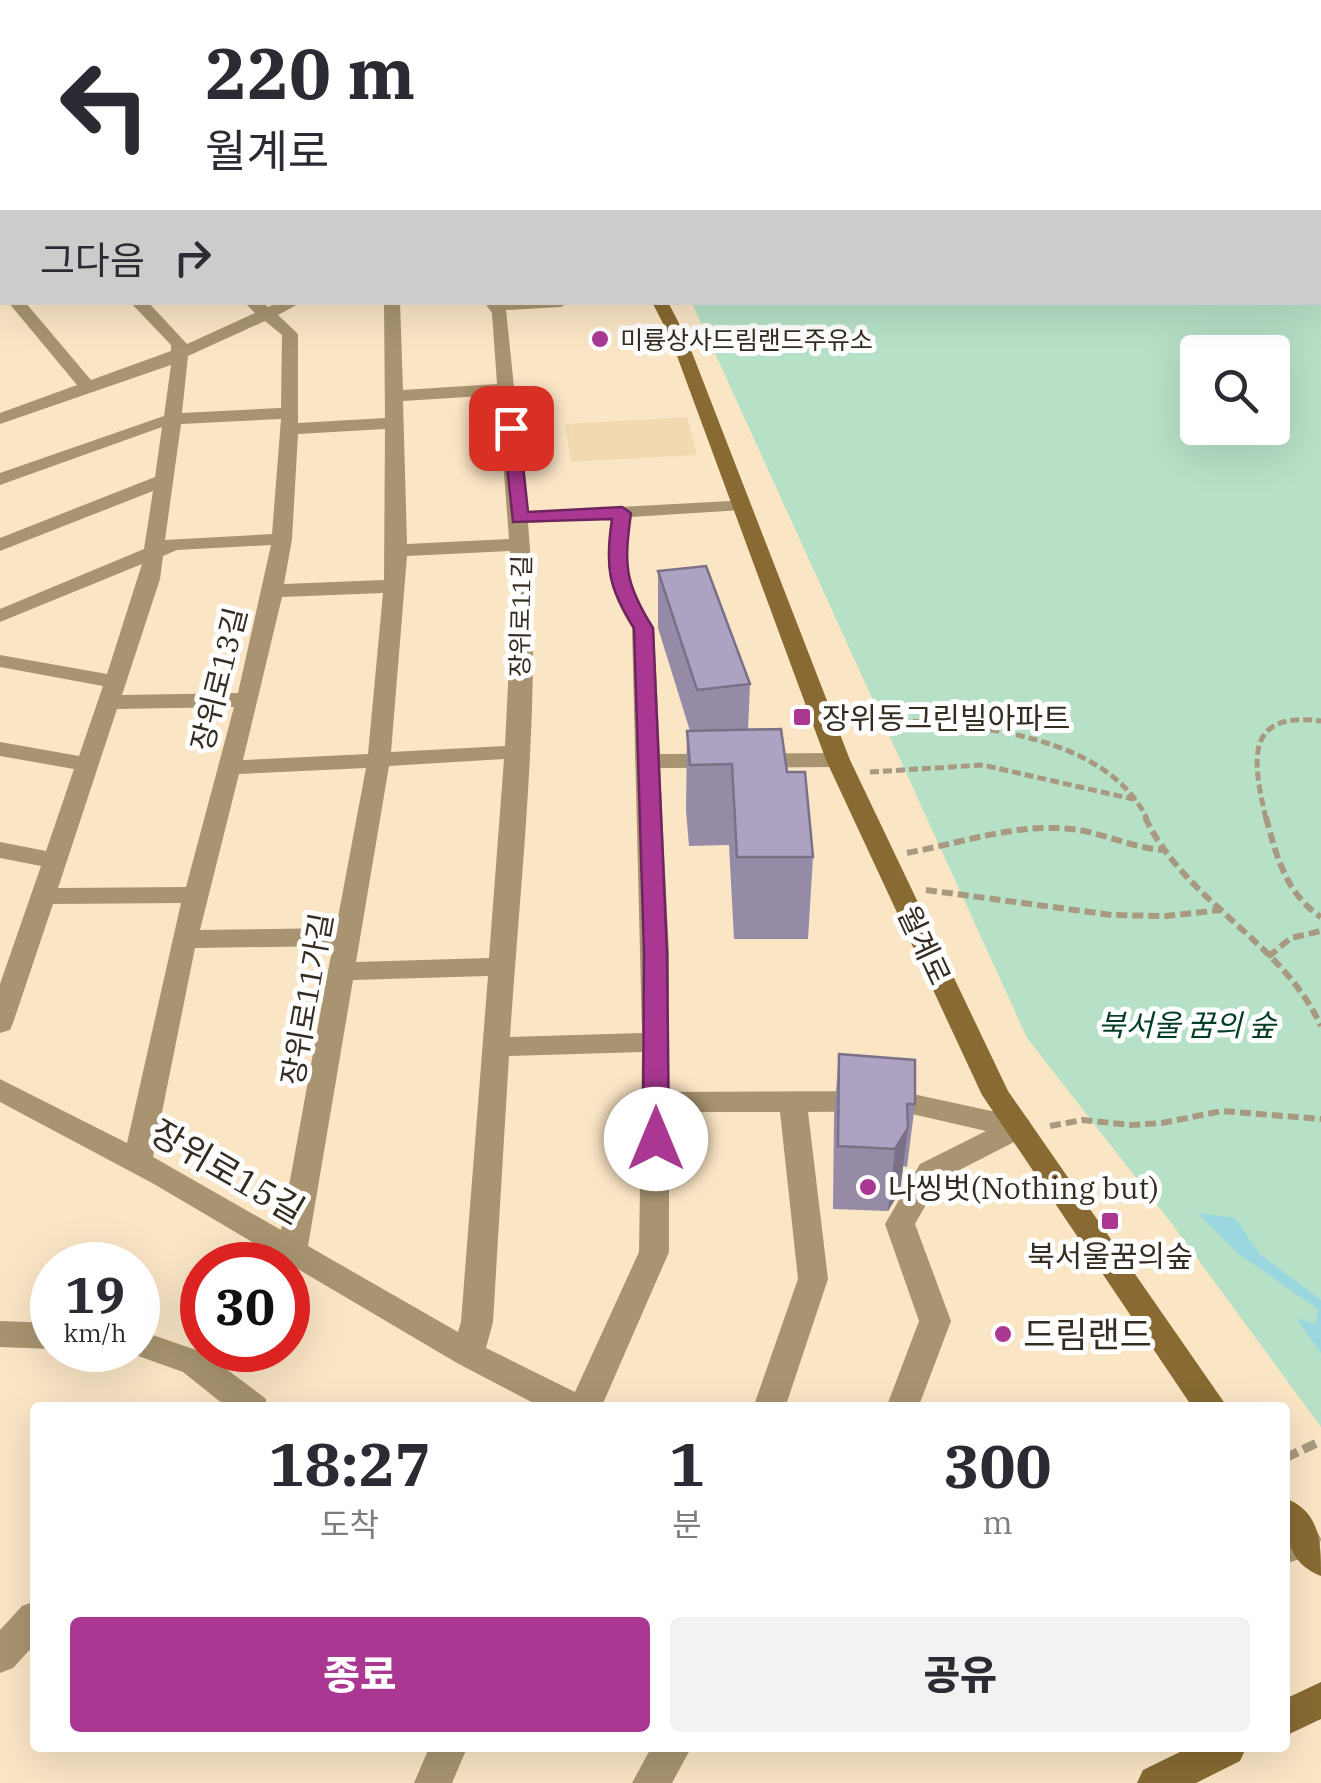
<!DOCTYPE html>
<html lang="ko">
<head>
<meta charset="utf-8">
<style>
  :root { --surface:#fff; --page:#f2f2f3; --text:#2b2b33; --muted:#7c7c81; --accent:#aa3893 }
  body { margin:0; font-family:"IBM Plex Serif","Noto Sans KR",serif; background:var(--page); color:var(--text); height:100vh; display:flex; flex-direction:column; font-size:38px; white-space:nowrap }
  * { box-sizing:border-box; margin:0 }
  p { font-size:32px; color:var(--muted) }
  .icon { flex:none; width:55px; height:55px; fill:none; stroke:currentColor; stroke-width:2; stroke-linecap:round; stroke-linejoin:round }
  .map { position:relative; flex:1; overflow:hidden }
  .side { position:absolute; left:30px; top:1402px; width:1260px; height:350px; display:flex; flex-direction:column; background:var(--surface); border-radius:10px; box-shadow:0 10px 40px #0002 }
  .side>* { flex:none }
  .guide { position:absolute; left:0px; top:0px; width:1322px; height:305px; box-shadow:0 10px 40px #0002; background:#fff; color:var(--text); overflow:hidden }
  .fabs { position:absolute; left:1180px; top:335px; display:grid; gap:20px }
  .fabs a { display:grid; place-items:center; width:110px; height:110px; border-radius:10px; background:var(--surface); box-shadow:0 10px 40px #0002; font-size:50px }
  .speed { position:absolute; left:30px; top:1242px; display:flex; gap:20px; font-size:50px; font-weight:700; text-align:center }
  .speed>* { display:grid; place-content:center; width:130px; height:130px; border-radius:50%; background:var(--surface); box-shadow:0 10px 40px #0002; line-height:1 }
  .speed small { font-size:25px; font-weight:400 }
  .speed .limit { border:15px solid #d22; background:#fff; color:#111 }
  .pin { position:absolute; display:grid; place-items:center; width:85px; height:85px; color:#fff; margin:-42px; border-radius:20px; box-shadow:0 5px 15px #0006 }
  .me { position:absolute; width:110px; margin:-55px; rotate:0deg; stroke-linejoin:round; filter:drop-shadow(0 0 8px #0008) }
  .turn { display:flex; align-items:center; gap:35px; height:210px; padding:0 40px; font-size:45px }
  .turn .icon { width:130px; height:130px; stroke-width:2.5 }
  .turn b { display:block; font-size:70px; line-height:85px }
  .then { display:flex; align-items:center; height:95px; padding:0 40px; background:#0003; gap:20px; font-size:38px }
  .eta { display:flex; justify-content:space-evenly; align-items:center; height:170px; text-align:center }
  .eta b { font-size:60px; font-weight:800; line-height:70px }
  .button { display:flex; gap:20px; margin-top:auto; padding:20px 40px }
  .button a { flex:1; height:115px; border-radius:10px; background:var(--accent); color:#fff; font-size:40px; font-weight:800; line-height:115px; text-align:center }
  .button a+a { background:var(--page); color:var(--text) }
  .map>svg:first-child { display:block }
  .built { fill:#f1d9b2 }
  .green { fill:#b7e1c7; fill-rule:evenodd }
  .water { fill:#9ad7de }
  .lines { fill:none; stroke-linecap:round; stroke-linejoin:round }
  .path-far2 { stroke:#a89981; stroke-width:5; stroke-dasharray:9 4; stroke-linecap:butt }
  .path-far1 { stroke:#a89981; stroke-width:6; stroke-dasharray:11 5; stroke-linecap:butt }
  .path { stroke:#a89981; stroke-width:9; stroke-dasharray:14 6; stroke-linecap:butt }
  .street { fill:#a89470; fill-rule:evenodd }
  .secondary { fill:#886a32; fill-rule:evenodd }
  .wall { fill:#968ba7 }
  .shaded-wall { fill:#7a7188 }
  .building { fill:#aea2c2; stroke:#7a7188; stroke-width:2.5 }
  .route { fill:#aa3893; stroke:#6e2460; stroke-width:2.5 }
  .poi-dot { fill:#aa3893; stroke:#fff; stroke-width:4 }
  .labels { text-anchor:middle; dominant-baseline:central; stroke-width:10; stroke-linejoin:round; paint-order:stroke }
  .far-poi-label { font-size:25px; fill:#352d21; stroke:#fff; text-anchor:start }
  .far-street-label { font-size:25px; fill:#352d21; stroke:#fff }
  .street-label { font-size:30px; fill:#352d21; stroke:#fff }
  .poi-label { font-size:30px; fill:#352d21; stroke:#fff; text-anchor:start }
  .park-label { font-size:30px; font-style:italic; fill:#023e24; stroke:#fff }
  .near-street-label { font-size:35px; fill:#352d21; stroke:#fff }
  .near-poi-label { font-size:35px; fill:#352d21; stroke:#fff; text-anchor:start }
</style>
</head>
<body>
<div class="map">
<svg width="1321" height="1783" viewBox="0 0 1321 1783">
  <rect width="100%" height="100%" fill="#fae5c5"/>
  <!-- built -->
  <path class="built" d="M687,417L697,455L571,462L565,424Z"/>
  <!-- green -->
  <path class="green" d="M1321,56V1427L1172,1224L1027,1038L692,303L1320,302ZM1198,352H1272V428H1198Z"/>
  <!-- water -->
  <path class="water" d="M1198,1213L1235,1218L1260,1254L1321,1300V1353L1296,1318L1315,1324L1318,1309L1240,1255Z"/>
  <g class="lines">
    <!-- path-far2 -->
    <path class="path-far2" d="M848,718C938,722 1102,724 1147,819
      M870,772L983,765L1133,799
      M1266,819C1253,762 1243,711 1321,721"/>
    <!-- path-far1 -->
    <path class="path-far1" d="M1145,817C1185,902 1282,941 1321,1026
      M1266,817C1276,855 1286,894 1321,917
      M907,853C961,843 1016,823 1071,829C1102,832 1131,848 1163,850
      M926,890L1112,915L1166,916L1220,910
      M1268,957L1291,938L1321,931
      M1050,1126L1083,1120L1131,1125L1162,1123L1222,1111L1321,1119"/>
    <!-- path -->
    <path class="path" d="M1285,1458L1321,1441"/>
    <!-- street -->
    <path class="street" d="M23,0H46L47,2H25Z
      M536,0H550L551,2H538Z
      M705,0H729L730,2H707Z
      M963,0H978L979,2H965Z
      M0,124H2V132H0Z
      M0,162H2V172H0Z
      M0,279L2,280V292L0,291Z
      M8,302H25L91,380L171,351V345L130,302H148L187,344L255,313L244,302H263L268,307L279,302H302L278,315L298,334V423L385,418L384,302H400L403,390L497,384L492,313L484,302H569L561,307L506,310L527,512L749,500V508L742,510L631,517L625,561L636,601L654,628L660,754L838,753L850,760L838,767L660,768L669,953V1092L899,1091L1028,1119L1032,1127L1028,1135L940,1180L915,1224L951,1321L918,1408H886L919,1321L885,1224L920,1164L986,1131L899,1111L808,1112L828,1279L785,1408H753L798,1279L780,1112H669V1252L601,1408H543L457,1363L154,1184L0,1102V1079L127,1143L181,903L53,904L13,1023L10,1030L0,1033V984L41,866L0,858V842L46,851L74,769L0,756V742L79,756L103,686L0,667V655L107,674L142,564L0,622V609L144,549L153,491L0,551V538L155,477L162,427L0,485V473L164,416L171,365L0,424V413L77,385ZM265,321L282,335L281,408L182,413L188,356ZM498,395L509,539L407,544L403,401ZM281,419L272,534L165,540L181,424ZM385,429L384,580L284,584L292,539L298,434ZM612,518C604,565 607,587 632,628L642,1033L510,1037C521,870 543,688 528,523ZM271,545L238,693L122,695L160,579L163,556L177,550ZM510,551L513,583L505,746L391,752L407,556ZM383,593L368,754L243,760L282,597ZM234,707L186,887L58,888L117,709ZM504,759L489,958L356,962L389,766ZM366,768L336,928L200,930L239,774ZM333,946L328,971L281,1230L153,1157L195,948ZM488,976L461,1322L458,1332L308,1246L353,980ZM642,1052L639,1252L575,1392L486,1348L493,1322L509,1056Z
      M0,1321L52,1323V1349L0,1347Z
      M138,1330L205,1353L265,1398L269,1408H228L183,1372L127,1352L138,1350Z
      M1305,1526L1317,1531L1321,1539L1317,1553L1285,1564V1532Z
      M35,1601V1644L13,1668L0,1673V1630L22,1606Z
      M429,1748H467L452,1783H414Z
      M651,1748H691L672,1783H632Z"/>
    <!-- secondary -->
    <path class="secondary" d="M427,0H441L442,2H429Z
      M652,302H668L686,337L850,760L1008,1091L1228,1408H1193L982,1095L826,760L670,337Z
      M1285,1498C1321,1512 1321,1543 1321,1576C1285,1562 1285,1530 1285,1498Z
      M1321,1682V1719L1285,1736V1699Z
      M1188,1748H1246L1240,1761L1196,1783H1137L1143,1770Z"/>
  </g>
  <!-- wall -->
  <path class="wall" d="M1240,0H1321V34L1320,2H1240Z
    M658,571L750,684L748,730L787,772L813,857L808,939H734L729,845L689,846L686,811L687,731H690L658,628Z
    M839,1054L915,1104L907,1167L903,1166L900,1191L888,1211L833,1209L834,1116Z"/>
  <!-- shaded-wall -->
  <path class="shaded-wall" d="M908,1128L900,1191L888,1211L895,1149Z"/>
  <!-- building -->
  <path class="building" d="M706,566L750,684L697,690L658,571Z
    M781,729L787,772H805L813,857H737L732,764L690,765L687,731Z
    M839,1054L915,1060V1104H907L908,1128L895,1149L838,1146Z"/>
  <!-- route -->
  <path class="route" d="M511,423L519,428L528,512L622,507L631,513C624,565 624,582 653,628L667,953L669,1139L665,1146H647L643,1139L644,953L634,628C608,587 605,566 612,519L513,522L503,428Z"/>
  <!-- markers -->
  <g class="poi-dot">
    <circle cx="600" cy="339" r="10"/>
    <rect x="792" y="707" width="20" height="20" rx="5"/>
    <circle cx="868" cy="1187" r="10"/>
    <rect x="1100" y="1211" width="20" height="20" rx="5"/>
    <circle cx="1003" cy="1334" r="10"/>
  </g>
  <g class="labels">
    <!-- far-poi labels -->
    <g class="far-poi-label">
      <text x="620" y="339">미륭상사드림랜드주유소</text>
    </g>
    <!-- far-street labels -->
    <g class="far-street-label">
      <text transform="translate(520 616) rotate(-89)">장위로11길</text>
    </g>
    <!-- street labels -->
    <g class="street-label">
      <text transform="translate(218 679) rotate(-76)">장위로13길</text>
      <text transform="translate(925 945) rotate(65)">월계로</text>
      <text transform="translate(306 999) rotate(-80)">장위로11가길</text>
    </g>
    <!-- poi labels -->
    <g class="poi-label">
      <text x="822" y="717">장위동그린빌아파트</text>
      <text x="888" y="1187">나씽벗(Nothing but)</text>
      <text x="1110" y="1255" text-anchor="middle">북서울꿈의숲</text>
    </g>
    <!-- park labels -->
    <g class="park-label">
      <text x="1187" y="1024">북서울 꿈의 숲</text>
    </g>
    <!-- near-street labels -->
    <g class="near-street-label">
      <text transform="translate(228 1171) rotate(30)">장위로15길</text>
    </g>
    <!-- near-poi labels -->
    <g class="near-poi-label">
      <text x="1023" y="1334">드림랜드</text>
    </g>
  </g>
</svg>
<div class="fabs">
<a><svg class="icon" aria-label="search" viewBox="0 0 24 24"><circle cx="10" cy="10" r="6"/><path d="M15 15l6 6"/></svg></a>
</div>
<div class="speed"><div>19<small>km/h</small></div><div class="limit">30</div></div>
<div class="pin" style="left:511px;top:428px;background:#d93025"><svg class="icon" aria-label="arrive" viewBox="0 0 24 24"><path d="M6 21V4h12l-3 4 3 4H6"/></svg></div>
<svg class="me" style="left:656px;top:1139px" viewBox="-20 -20 40 40"><circle r="19" fill="#fff"/><path d="M0-13L10 11 0 6-10 11z" fill="#aa3893"/></svg>
<div class="guide">
<div class="turn"><svg class="icon" aria-label="left" viewBox="0 0 24 24"><path d="M17 20v-9H6M10 6l-5 5 5 5"/></svg><div><b>220 m</b>월계로</div></div>
<div class="then">그다음<svg class="icon" aria-label="right" viewBox="0 0 24 24"><path d="M7 20v-9h11M14 6l5 5-5 5"/></svg></div>
</div>
<section class="side">
<div class="eta">
<div><b>18:27</b><p>도착</p></div>
<div><b>1</b><p>분</p></div>
<div><b>300</b><p>m</p></div>
</div>
<div class="button"><a>종료</a><a>공유</a></div>
</section>
</div>
</body>
</html>
